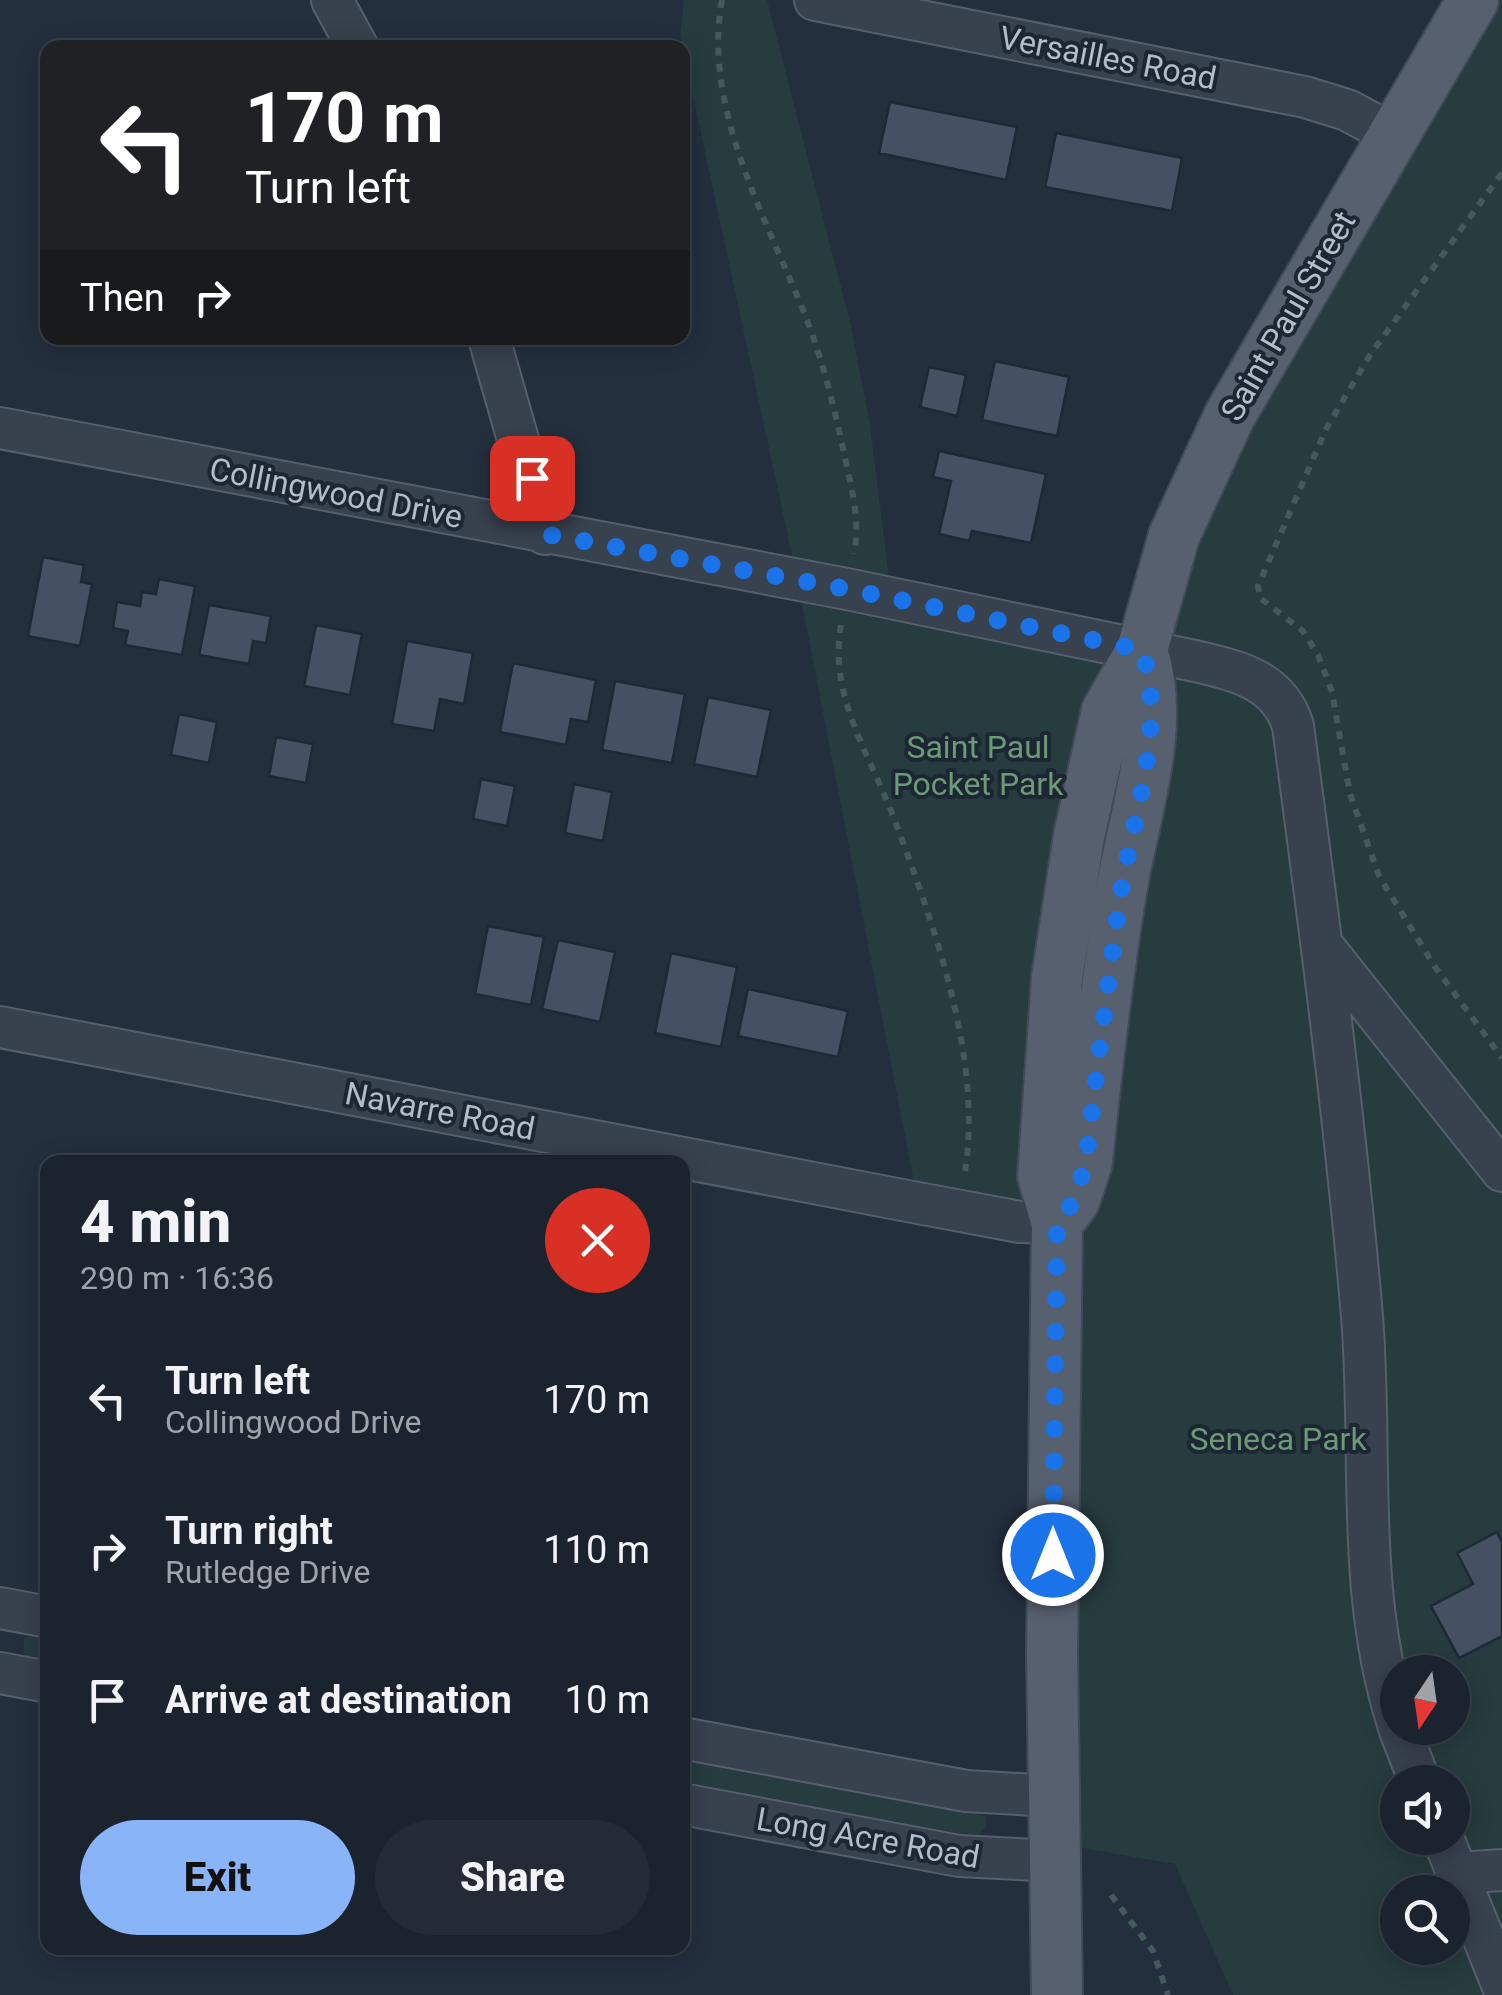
<!DOCTYPE html>
<html lang="en">
<head>
<meta charset="utf-8">
<style>
  :root { --surface:#1b232e; --page:#242b36; --text:#f1f3f6; --muted:#a0a4aa; --line:#39404a; --accent:#8ab4f8 }
  body { margin:0; font-family:Roboto,sans-serif; background:var(--page); color:var(--text); height:100vh; display:flex; flex-direction:column; font-size:38px; white-space:nowrap }
  * { box-sizing:border-box; margin:0 }
  p { font-size:32px; color:var(--muted) }
  .icon { flex:none; width:55px; height:55px; fill:none; stroke:currentColor; stroke-width:2; stroke-linecap:round; stroke-linejoin:round }
  .map { position:relative; flex:1; overflow:hidden }
  .sheet { position:absolute; left:40px; top:1155px; width:650px; height:800px; display:flex; flex-direction:column; background:var(--surface); border-radius:20px; box-shadow:0 5px 25px #0003,0 0 0 2px var(--line) }
  .sheet>* { flex:none }
  .hud { position:absolute; left:40px; top:40px; width:650px; height:305px; border-radius:20px; box-shadow:0 5px 25px #0003,0 0 0 2px var(--line); background:#202124; color:#fff; overflow:hidden }
  .needle { width:65px; rotate:193deg }
  .tools { position:absolute; left:1380px; top:1655px; display:grid; gap:20px }
  .tools a { display:grid; place-items:center; width:90px; height:90px; border-radius:50%; background:var(--surface); box-shadow:0 5px 25px #0003,0 0 0 2px var(--line); font-size:50px }
  .pin { position:absolute; display:grid; place-items:center; width:85px; height:85px; color:#fff; margin:-42px; border-radius:20px; box-shadow:0 5px 15px #0006 }
  .me { position:absolute; width:110px; margin:-55px; rotate:0deg; stroke-linejoin:round; filter:drop-shadow(0 0 8px #0008) }
  .turn { display:flex; align-items:center; gap:35px; height:210px; padding:0 40px; font-size:45px }
  .turn .icon { width:130px; height:130px; stroke-width:2.5 }
  .turn b { display:block; font-size:70px; line-height:85px }
  .then { display:flex; align-items:center; height:95px; padding:0 40px; background:#0003; gap:20px; font-size:38px }
  .round { display:grid; place-items:center; flex:none; width:105px; height:105px; border-radius:52px; background:var(--page) }
  .summary { display:flex; align-items:center; justify-content:space-between; height:170px; padding:0 40px }
  h1 { font-size:60px; font-weight:800; line-height:75px }
  .button { display:flex; gap:20px; margin-top:auto; padding:20px 40px }
  .button a { flex:1; height:115px; border-radius:60px; background:var(--accent); color:#111; font-size:40px; font-weight:800; line-height:115px; text-align:center }
  .button a+a { background:var(--page); color:var(--text) }
  ul { padding:0; list-style:none }
  li { display:flex; align-items:center; gap:30px; height:150px; padding:0 40px }
  li div { flex:1 }
  li b { display:block; font-size:38px }
  li em { font-style:normal }
  .map>svg:first-child { display:block }
  .green { fill:#263c3f; fill-rule:evenodd }
  .building { fill:#455162; stroke:#1f2835; stroke-width:2.5 }
  .lines { fill:none; stroke-linecap:round; stroke-linejoin:round }
  .minor-casing { stroke:#565f6c; stroke-width:44 }
  .major-casing { stroke:#414a57; stroke-width:54 }
  .path { stroke:#44595c; stroke-width:6; stroke-dasharray:8 8; stroke-linecap:butt }
  .minor { stroke:#38414e; stroke-width:40 }
  .major { stroke:#56606e; stroke-width:50 }
  .route { stroke:#1a73e8; stroke-width:18; stroke-dasharray:0 32.4 }
  .labels { text-anchor:middle; dominant-baseline:central; stroke-width:8; stroke-linejoin:round; paint-order:stroke }
  .street-label { font-size:32px; fill:#b4bcc9; stroke:#1d2633 }
  .park-label { font-size:32px; fill:#6b9a76; stroke:#1d2633 }
</style>
</head>
<body>
<div class="map">
<svg width="1502" height="1995" viewBox="0 0 1502 1995">
  <rect width="100%" height="100%" fill="#242f3e"/>
  <!-- green -->
  <path class="green" d="M684,0H767L851,326L870,425L892,601L1142,650L1154,599L1472,0H1502V1995H1233L1175,1864L1054,1843L1057,1224L918,1203L798,583L680,36ZM1398,1672H1452V1728H1398ZM1398,1782H1452V1838H1398ZM1398,1892H1452V1948H1398Z
    M47,1632V1664L30,1661L24,1653V1638Z
    M682,1754L974,1810L986,1817V1827L975,1839L683,1787Z"/>
  <!-- building -->
  <path class="building" d="M890,102L1017,127L1006,180L879,153Z
    M1056,133L1182,158L1172,211L1045,187Z
    M995,361L1069,377L1057,436L982,420Z
    M929,367L966,375L957,416L920,407Z
    M939,451L1046,474L1031,543L972,531L969,541L939,534L951,481L933,477Z
    M43,557L84,565L81,582L92,584L80,646L28,636Z
    M159,579L195,586L182,655L125,645L128,631L113,628L117,602L140,606L142,592L156,594Z
    M209,605L271,616L266,643L253,641L249,664L199,655Z
    M316,625L362,634L350,695L304,686Z
    M407,641L473,653L464,704L440,699L434,731L392,724Z
    M513,663L596,680L588,722L571,719L566,745L500,732Z
    M615,681L685,694L672,763L602,750Z
    M708,697L771,710L757,777L694,764Z
    M179,714L217,722L209,763L171,755Z
    M276,737L313,744L306,783L269,776Z
    M481,779L515,786L507,826L473,819Z
    M574,784L612,792L603,841L565,833Z
    M488,926L544,937L531,1005L475,994Z
    M558,940L615,952L600,1022L542,1009Z
    M671,953L737,967L721,1047L655,1033Z
    M748,989L848,1011L838,1057L738,1036Z
    M1497,1532L1502,1542V1636L1459,1658L1431,1606L1473,1584L1457,1553Z"/>
  <g class="lines">
    <defs>
      <path id="minor" d="M332,0L358,48
        M815,0L1305,97L1347,110L1394,135
        M489,338L545,534
        M0,428L847,589L1195,661C1238,671 1279,680 1293,726C1319,922 1345,1119 1362,1316C1373,1454 1355,1590 1398,1724
        M1322,945L1502,1171
        M0,1027L918,1203L1020,1222L1057,1223
        M0,1608L48,1617
        M0,1673L48,1682
        M1399,1728L1420,1782
        M682,1738L966,1791L1053,1796
        M682,1804L959,1856L1055,1861
        M1443,1838L1502,1984
        M1458,1873L1502,1870"/>
      <path id="major" d="M1057,1223L1074,1201L1087,1162C1096,1074 1106,985 1120,898C1132,819 1168,728 1142,650
        M1057,1995L1052,1654L1057,1223L1043,1176L1057,978L1079,836L1107,711L1142,650L1174,536L1230,415L1473,0"/>
    </defs>
    <!-- minor casing -->
    <use href="#minor" class="minor-casing"/>
    <!-- major casing -->
    <use href="#major" class="major-casing"/>
    <!-- path -->
    <path class="path" d="M722,0C702,108 766,217 805,315C822,358 833,403 843,448C850,484 861,517 854,554
      M1502,173L1370,355L1326,429L1258,586L1260,598L1303,631L1318,655L1332,692L1350,794L1379,876L1435,967L1502,1058
      M841,625C828,697 871,756 895,821C934,925 983,1060 965,1171
      M1111,1895L1153,1951L1168,1995"/>
    <!-- minor -->
    <use href="#minor" class="minor"/>
    <!-- major -->
    <use href="#major" class="major"/>
  </g>
  <g class="lines">
    <!-- route -->
    <path class="route" d="M532,478L545,534L847,589L1142,650C1168,731 1130,823 1119,905C1107,991 1096,1076 1086,1162L1074,1201L1057,1223L1053,1555"/>
  </g>
  <g class="labels">
    <!-- street labels -->
    <g class="street-label">
      <text transform="translate(1108 58) rotate(11)">Versailles Road</text>
      <text transform="translate(1288 316) rotate(-60)">Saint Paul Street</text>
      <text transform="translate(336 493) rotate(11)">Collingwood Drive</text>
      <text transform="translate(440 1111) rotate(11)">Navarre Road</text>
      <text transform="translate(868 1838) rotate(10)">Long Acre Road</text>
    </g>
    <!-- park labels -->
    <g class="park-label">
      <text x="978" y="747">Saint Paul<tspan x="978" dy="37">Pocket Park</tspan></text>
      <text x="1278" y="1439">Seneca Park</text>
    </g>
  </g>
</svg>
<div class="tools">
<a><svg class="needle" viewBox="-14 -14 28 28"><path d="M0-13l5 13h-10z" fill="#e53935"/><path d="M0 13l5-13h-10z" fill="#a0a4aa"/></svg></a>
<a><svg class="icon" aria-label="sound" viewBox="0 0 24 24"><path d="M4 9h4l5-4v14l-5-4H4zM17 9q2 3 0 6"/></svg></a>
<a><svg class="icon" aria-label="search" viewBox="0 0 24 24"><circle cx="10" cy="10" r="6"/><path d="M15 15l6 6"/></svg></a>
</div>
<div class="pin" style="left:532px;top:478px;background:#d93025"><svg class="icon" aria-label="arrive" viewBox="0 0 24 24"><path d="M6 21V4h12l-3 4 3 4H6"/></svg></div>
<svg class="me" style="left:1053px;top:1555px" viewBox="-20 -20 40 40"><circle r="17" fill="#1a73e8" stroke="#fff" stroke-width="3"/><path d="M0-11L8 9 0 5-8 9z" fill="#fff"/></svg>
<div class="hud">
<div class="turn"><svg class="icon" aria-label="left" viewBox="0 0 24 24"><path d="M17 20v-9H6M10 6l-5 5 5 5"/></svg><div><b>170 m</b>Turn left</div></div>
<div class="then">Then<svg class="icon" aria-label="right" viewBox="0 0 24 24"><path d="M7 20v-9h11M14 6l5 5-5 5"/></svg></div>
</div>
<section class="sheet">
<div class="summary"><div><h1>4 min</h1><p>290 m · 16:36</p></div><a class="round" style="background:#d93025;color:#fff"><svg class="icon" aria-label="close" viewBox="0 0 24 24"><path d="M6 6l12 12M18 6L6 18"/></svg></a></div>
<ul>
<li><svg class="icon" aria-label="left" viewBox="0 0 24 24"><path d="M17 20v-9H6M10 6l-5 5 5 5"/></svg><div><b>Turn left</b><p>Collingwood Drive</p></div><em>170 m</em></li>
<li><svg class="icon" aria-label="right" viewBox="0 0 24 24"><path d="M7 20v-9h11M14 6l5 5-5 5"/></svg><div><b>Turn right</b><p>Rutledge Drive</p></div><em>110 m</em></li>
<li><svg class="icon" aria-label="arrive" viewBox="0 0 24 24"><path d="M6 21V4h12l-3 4 3 4H6"/></svg><div><b>Arrive at destination</b></div><em>10 m</em></li>
</ul>
<div class="button"><a>Exit</a><a>Share</a></div>
</section>
</div>
</body>
</html>
